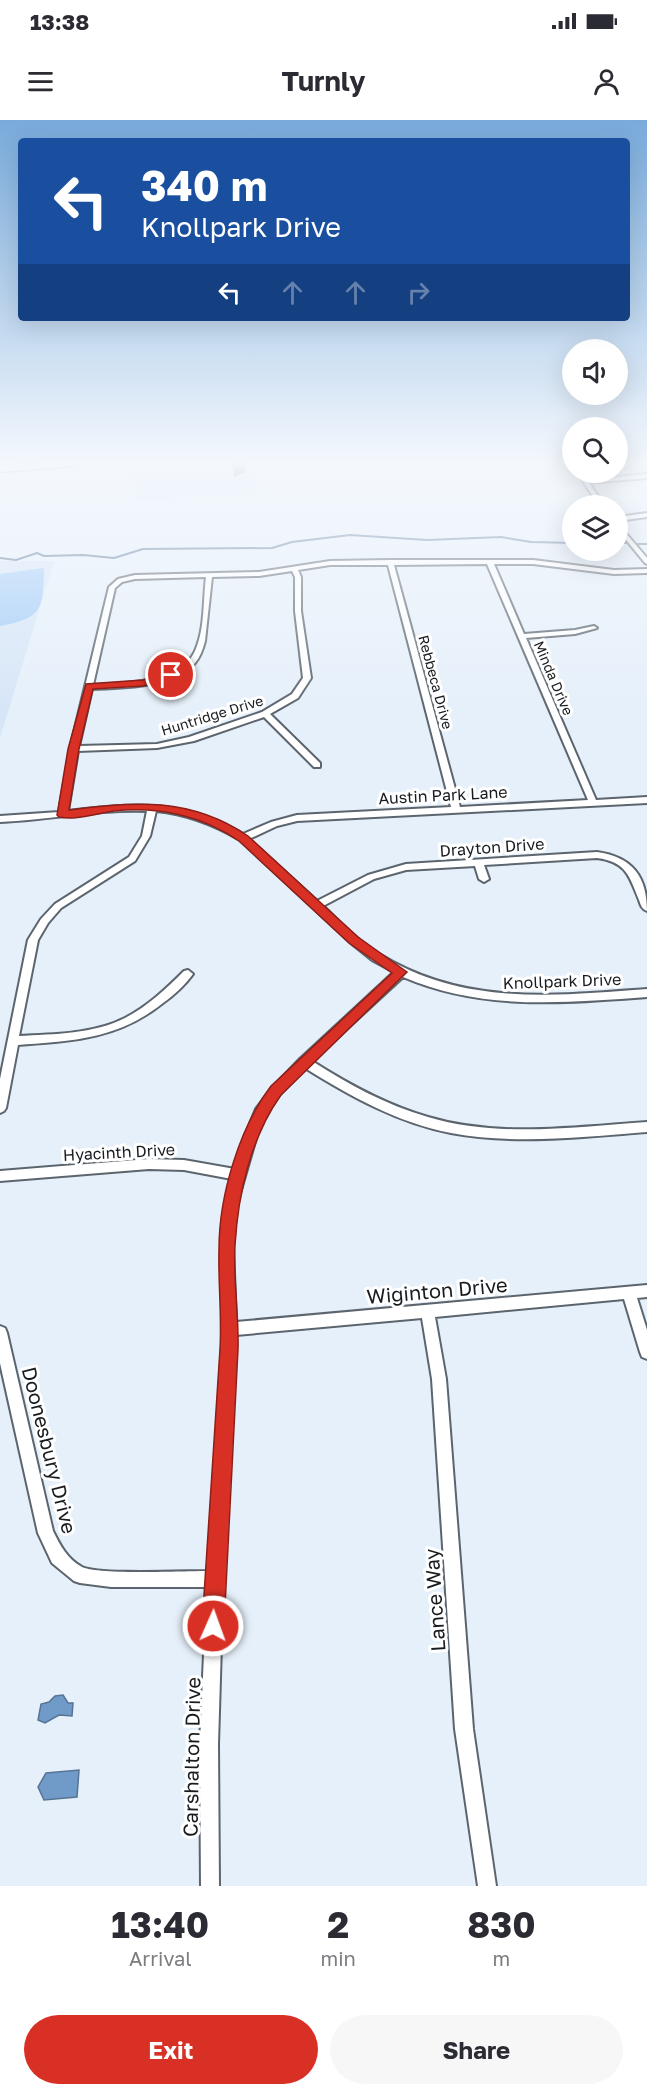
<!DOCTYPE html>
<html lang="en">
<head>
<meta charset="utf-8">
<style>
  :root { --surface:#fff; --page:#f7f7f7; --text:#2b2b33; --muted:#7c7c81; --accent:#d93025 }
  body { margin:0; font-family:"Golos Text",sans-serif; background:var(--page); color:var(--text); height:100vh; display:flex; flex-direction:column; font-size:22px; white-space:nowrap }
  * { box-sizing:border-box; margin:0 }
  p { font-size:20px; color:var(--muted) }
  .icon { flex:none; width:33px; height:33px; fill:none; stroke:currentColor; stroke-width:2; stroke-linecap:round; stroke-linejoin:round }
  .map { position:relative; height:1766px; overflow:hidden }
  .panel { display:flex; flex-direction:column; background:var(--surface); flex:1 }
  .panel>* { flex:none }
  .guide { position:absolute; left:18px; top:18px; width:612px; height:183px; border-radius:6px; box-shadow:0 6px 24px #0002; background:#1a4fa0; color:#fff; overflow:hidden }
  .controls { position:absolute; left:562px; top:219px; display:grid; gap:12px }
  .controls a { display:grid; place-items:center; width:66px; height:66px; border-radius:50%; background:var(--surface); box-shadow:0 6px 24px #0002; font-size:30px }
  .pin { position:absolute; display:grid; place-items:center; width:51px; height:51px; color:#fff; margin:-26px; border:3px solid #fff; border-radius:50%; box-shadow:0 2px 6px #0007 }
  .me { position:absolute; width:66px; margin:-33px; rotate:2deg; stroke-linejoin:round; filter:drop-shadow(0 0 4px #0008) }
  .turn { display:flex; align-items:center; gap:21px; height:126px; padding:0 24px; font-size:27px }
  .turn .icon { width:78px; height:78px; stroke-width:2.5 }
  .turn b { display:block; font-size:42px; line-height:51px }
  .lanes { display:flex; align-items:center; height:57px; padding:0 24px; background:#0003; justify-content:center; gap:30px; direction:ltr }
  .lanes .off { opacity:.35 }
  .eta { display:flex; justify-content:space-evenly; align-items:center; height:102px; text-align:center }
  .eta b { font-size:36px; font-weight:700; line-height:42px }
  .button { display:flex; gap:12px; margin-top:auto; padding:12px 24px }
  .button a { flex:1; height:69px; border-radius:36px; background:var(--accent); color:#fff; font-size:24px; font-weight:700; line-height:69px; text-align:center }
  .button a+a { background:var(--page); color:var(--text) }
  .status { display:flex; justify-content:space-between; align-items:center; height:42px; padding:0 30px; background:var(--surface); direction:ltr }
  .status svg { height:16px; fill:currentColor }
  header { display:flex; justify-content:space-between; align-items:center; height:78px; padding:0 24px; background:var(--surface); font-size:27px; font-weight:700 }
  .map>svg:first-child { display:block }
  .built { fill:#d7e6f7 }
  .green { fill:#a3ccf7 }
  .water { fill:#709ac7; stroke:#567495; stroke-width:1.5 }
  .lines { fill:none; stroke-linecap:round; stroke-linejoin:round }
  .stream { stroke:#567495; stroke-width:2 }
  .minor-casing { stroke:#5c656e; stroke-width:4 }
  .primary-casing { stroke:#5c656e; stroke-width:3 }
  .minor { fill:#fff; fill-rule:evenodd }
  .primary { fill:#fff; fill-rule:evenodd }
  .shaded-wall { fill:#30353b }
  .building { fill:#444c54; stroke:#30353b; stroke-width:1.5 }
  .route { fill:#d93025; stroke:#8d1f18; stroke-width:1.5 }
  .labels { text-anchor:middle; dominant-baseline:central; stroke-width:6; stroke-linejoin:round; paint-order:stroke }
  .far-street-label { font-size:14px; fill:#181c1f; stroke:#fff }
  .street-label { font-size:16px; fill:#181c1f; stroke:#fff }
  .near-street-label { font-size:20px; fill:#181c1f; stroke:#fff }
</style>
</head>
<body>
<div class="status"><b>13:38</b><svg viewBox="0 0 49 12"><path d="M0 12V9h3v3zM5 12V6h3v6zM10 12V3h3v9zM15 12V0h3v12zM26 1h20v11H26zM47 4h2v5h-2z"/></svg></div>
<header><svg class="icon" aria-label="menu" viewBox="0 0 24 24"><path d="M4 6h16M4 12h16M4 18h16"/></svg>Turnly<svg class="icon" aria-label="person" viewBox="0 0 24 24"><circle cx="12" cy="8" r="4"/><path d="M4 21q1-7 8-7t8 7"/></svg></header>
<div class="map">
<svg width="647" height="1766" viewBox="0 0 647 1766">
  <rect width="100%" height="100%" fill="#e6f0fa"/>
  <!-- built -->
  <path class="built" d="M130,343H251L258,373L139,380Z
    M0,441H54L0,618Z"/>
  <!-- green -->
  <path class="green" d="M44,448C43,489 43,498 0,506V454Z"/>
  <!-- water -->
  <path class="water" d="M63,1575L68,1583H73L72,1596L59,1595L45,1603L38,1600L41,1584L49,1582L55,1576Z
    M79,1650L77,1677L44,1680L38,1667L46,1653Z"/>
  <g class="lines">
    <!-- stream -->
    <path class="stream" d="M618,423H626
      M638,424H647
      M0,438L16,440L37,433L44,436L83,435L114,438L143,429L272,428L292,422L350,415L427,420L501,417L531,422L573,423"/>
    <defs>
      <path id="minor" d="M569,343H573V346Z
        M577,352H582L587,360L647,354V358L589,363L605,386H599Z
        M647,393V397L618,401V397Z
        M618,404L647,438V444L645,443L618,410Z
        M390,440H533L614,450L647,449V453L614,454L533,444H494L524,514L575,510L594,506L597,508L575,514L526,518L596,680L647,677V683L297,701L277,706L249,719L317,781L368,755L406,744L597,732C632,737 647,756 647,791C642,789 641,786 639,780C629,755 626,742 597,738L484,745L489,759L484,762L479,759L475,746L406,750L374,759L323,786C341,803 358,821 379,834C463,886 553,876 647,869V877C563,883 482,891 403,857L312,941C348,964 386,985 428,997C498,1018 575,1007 647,1002V1012C582,1017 515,1025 451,1013C398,1003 350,976 305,948L280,974L267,992L256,1018L237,1084L233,1127L236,1202L647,1165V1177L637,1178L647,1210V1239L642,1237L640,1232L624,1179L435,1197L446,1259L473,1609L496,1766H478L455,1609L432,1259L422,1198L236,1215L223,1459L218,1624L219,1766H201L200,1624L207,1467H111L80,1463L74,1461L52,1443L38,1413L0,1243V1206L5,1208L7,1213L53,1411C60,1425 67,1439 82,1447C99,1455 184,1451 208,1451L223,1209L221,1127L225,1084L232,1059L184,1050L149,1049L0,1061V1051L149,1039L184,1040L235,1049L244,1018L256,989L272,968L300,939L394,852L372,840L352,824L240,720C213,704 187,694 156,691L150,716L135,741L61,788L48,803L38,820L19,916C54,914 94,914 125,898C148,886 166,869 184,851L188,850L193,854C185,865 174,875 163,883C118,919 73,921 18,925L6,988L4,991L0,993V959L28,820L41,799L55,784L129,737L142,716L147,691C98,689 49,700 0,702V696L59,692L70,629L109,467L118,459L135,455L259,452L330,441ZM487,444L588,680L460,687L394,445ZM330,445H388L451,687L297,695L271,702L243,714C183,679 135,683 68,691L78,631L157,628L194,621L264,597L314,647H320V643L270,594L298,578L311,558L301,491V457L298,450ZM292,451L295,457V491L303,558L292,574L262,592L189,617L157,624L79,626L92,569C121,568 175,568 195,543C200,537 203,529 205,521L212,457L259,456ZM206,457C203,481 205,509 195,531C180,564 123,563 93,565L115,468L122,462L135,459Z"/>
      <path id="primary" d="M45,343H79L74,346L0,352V346Z"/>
    </defs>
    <!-- minor casing -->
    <use href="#minor" class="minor-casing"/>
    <!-- primary casing -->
    <use href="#primary" class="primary-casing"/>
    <!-- minor -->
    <use href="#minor" class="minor"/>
    <!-- primary -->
    <use href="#primary" class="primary"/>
  </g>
  <!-- shaded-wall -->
  <path class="shaded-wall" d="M244,344L245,352L234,357V349Z"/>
  <!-- building -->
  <path class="building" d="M232,343H244V344L234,349Z"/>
  <!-- sky -->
  <linearGradient id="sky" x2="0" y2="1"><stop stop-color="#78aadb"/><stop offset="0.58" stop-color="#f4f8fd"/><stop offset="1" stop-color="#f4f8fd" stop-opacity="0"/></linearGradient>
  <rect width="647" height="590" fill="url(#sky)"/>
  <!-- route -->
  <path class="route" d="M171,552L176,555L174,557L143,566L93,569L79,629L69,690C134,681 191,677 248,716L358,817L407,852L281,975C251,1017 238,1074 235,1125C233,1160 239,1195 238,1229C233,1322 228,1414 224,1506L221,1514L213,1517L206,1514L202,1506C208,1414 214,1321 220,1229C222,1196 218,1162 219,1129C219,1076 239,1008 271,966L392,853L349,823L239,721C203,696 158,686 114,691C98,693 75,701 59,697L57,695L68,629L86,564L143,560Z"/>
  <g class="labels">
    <!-- far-street labels -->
    <g class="far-street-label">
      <text transform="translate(554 558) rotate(67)">Minda Drive</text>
      <text transform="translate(436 562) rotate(75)">Rebbeca Drive</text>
      <text transform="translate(212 595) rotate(-17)">Huntridge Drive</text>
    </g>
    <!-- street labels -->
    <g class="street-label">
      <text transform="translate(443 675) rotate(-3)">Austin Park Lane</text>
      <text transform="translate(492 727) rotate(-4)">Drayton Drive</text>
      <text transform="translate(562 861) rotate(-2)">Knollpark Drive</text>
      <text transform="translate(119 1032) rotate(-3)">Hyacinth Drive</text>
    </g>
    <!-- near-street labels -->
    <g class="near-street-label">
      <text transform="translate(437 1170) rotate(-5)">Wiginton Drive</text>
      <text transform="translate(50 1330) rotate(76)">Doonesbury Drive</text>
      <text transform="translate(434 1480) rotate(-94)">Lance Way</text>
      <text transform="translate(191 1637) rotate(-89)">Carshalton Drive</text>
    </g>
  </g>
</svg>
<div class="controls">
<a><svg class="icon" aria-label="sound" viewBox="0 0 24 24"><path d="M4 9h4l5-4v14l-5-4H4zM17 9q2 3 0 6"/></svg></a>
<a><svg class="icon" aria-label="search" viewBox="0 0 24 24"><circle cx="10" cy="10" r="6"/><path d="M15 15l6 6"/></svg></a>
<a><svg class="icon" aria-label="layers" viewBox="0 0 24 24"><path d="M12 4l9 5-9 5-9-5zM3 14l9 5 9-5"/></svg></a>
</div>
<div class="pin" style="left:171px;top:555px;background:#d93025"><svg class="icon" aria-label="arrive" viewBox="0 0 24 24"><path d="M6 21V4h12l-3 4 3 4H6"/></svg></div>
<svg class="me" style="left:213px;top:1506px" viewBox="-20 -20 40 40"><circle r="17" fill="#d93025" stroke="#fff" stroke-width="3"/><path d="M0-11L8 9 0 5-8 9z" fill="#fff"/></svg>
<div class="guide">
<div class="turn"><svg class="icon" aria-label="left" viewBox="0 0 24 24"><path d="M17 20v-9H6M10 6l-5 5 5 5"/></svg><div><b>340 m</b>Knollpark Drive</div></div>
<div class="lanes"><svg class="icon" aria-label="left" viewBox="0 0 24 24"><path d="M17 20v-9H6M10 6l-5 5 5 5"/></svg><svg class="icon off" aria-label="ahead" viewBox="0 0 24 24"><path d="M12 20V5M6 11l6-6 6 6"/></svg><svg class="icon off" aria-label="ahead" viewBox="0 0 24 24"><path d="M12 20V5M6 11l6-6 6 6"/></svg><svg class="icon off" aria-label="right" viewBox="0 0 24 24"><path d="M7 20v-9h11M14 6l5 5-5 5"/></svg></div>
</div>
</div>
<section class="panel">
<div class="eta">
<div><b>13:40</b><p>Arrival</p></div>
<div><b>2</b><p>min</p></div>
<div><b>830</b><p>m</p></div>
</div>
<div class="button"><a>Exit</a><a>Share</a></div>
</section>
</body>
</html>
